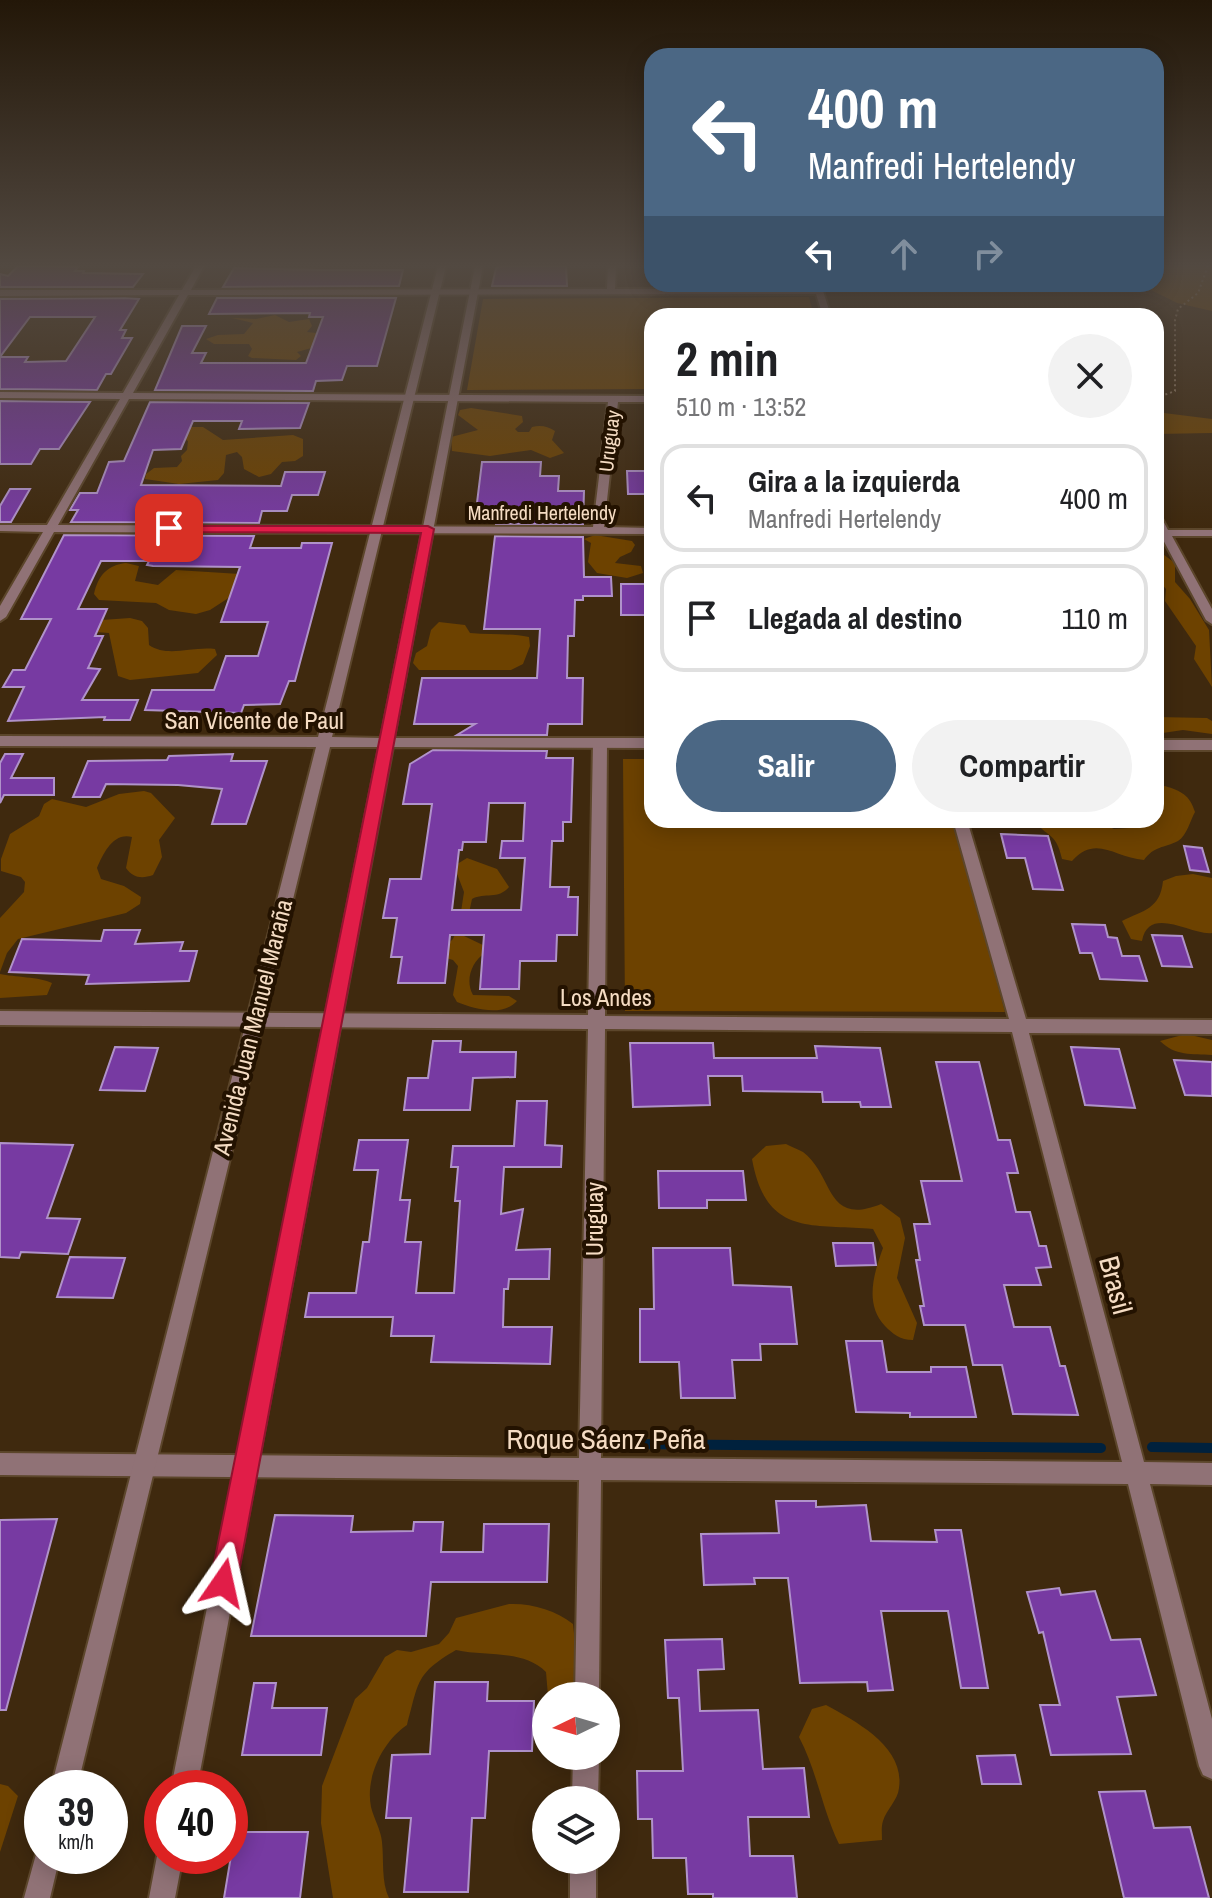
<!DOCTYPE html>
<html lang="es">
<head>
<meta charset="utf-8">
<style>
  :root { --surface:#fff; --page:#f2f2f2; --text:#202124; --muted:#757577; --line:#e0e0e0; --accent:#4b6784 }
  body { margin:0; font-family:"Archivo Narrow",sans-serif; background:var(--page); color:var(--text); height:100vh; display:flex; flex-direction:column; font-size:30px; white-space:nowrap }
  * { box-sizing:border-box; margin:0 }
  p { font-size:26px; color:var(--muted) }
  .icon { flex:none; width:44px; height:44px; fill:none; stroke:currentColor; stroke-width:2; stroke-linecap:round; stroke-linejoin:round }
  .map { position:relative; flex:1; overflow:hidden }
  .side { position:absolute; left:644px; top:308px; width:520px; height:520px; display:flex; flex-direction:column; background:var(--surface); border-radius:24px; box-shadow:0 4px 20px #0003 }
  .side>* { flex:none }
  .banner { position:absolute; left:644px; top:48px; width:520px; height:244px; border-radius:24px; box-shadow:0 4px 20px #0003; background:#4b6784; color:#fff; overflow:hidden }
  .needle { width:52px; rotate:265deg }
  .tools { position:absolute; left:532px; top:1682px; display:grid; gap:16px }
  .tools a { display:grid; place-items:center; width:88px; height:88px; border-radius:50%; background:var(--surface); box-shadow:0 4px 20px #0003; font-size:40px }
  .speed { position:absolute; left:24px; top:1770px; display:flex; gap:16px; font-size:40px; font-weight:700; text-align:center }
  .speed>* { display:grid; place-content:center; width:104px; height:104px; border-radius:50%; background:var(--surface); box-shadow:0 4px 20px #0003; line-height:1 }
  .speed small { font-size:20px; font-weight:400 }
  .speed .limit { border:12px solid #d22; background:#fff; color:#111 }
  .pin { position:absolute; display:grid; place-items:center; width:68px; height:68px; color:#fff; margin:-34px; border-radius:16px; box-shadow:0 4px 12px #0006 }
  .me { position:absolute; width:88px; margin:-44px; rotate:11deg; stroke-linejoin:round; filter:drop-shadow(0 0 6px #0008) }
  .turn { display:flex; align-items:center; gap:28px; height:168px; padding:0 32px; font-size:36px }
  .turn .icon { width:104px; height:104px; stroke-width:2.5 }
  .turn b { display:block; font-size:56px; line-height:68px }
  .lanes { display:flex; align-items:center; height:76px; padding:0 32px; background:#0003; justify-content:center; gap:40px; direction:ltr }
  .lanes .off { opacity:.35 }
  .round { display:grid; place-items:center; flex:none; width:84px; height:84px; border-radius:42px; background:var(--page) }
  .headline { display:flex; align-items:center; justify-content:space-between; height:136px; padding:0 32px }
  h1 { font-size:48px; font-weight:700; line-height:60px }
  .action { display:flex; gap:16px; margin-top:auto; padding:16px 32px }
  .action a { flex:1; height:92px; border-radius:48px; background:var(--accent); color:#fff; font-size:32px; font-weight:700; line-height:92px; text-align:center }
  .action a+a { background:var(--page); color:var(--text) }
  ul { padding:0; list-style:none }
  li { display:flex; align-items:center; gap:24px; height:108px; margin:0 16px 12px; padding:0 16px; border:4px solid var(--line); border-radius:24px }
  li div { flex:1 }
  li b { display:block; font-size:30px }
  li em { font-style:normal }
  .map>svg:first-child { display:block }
  .green { fill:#6d4200 }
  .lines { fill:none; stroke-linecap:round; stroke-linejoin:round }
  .stream { stroke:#00213d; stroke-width:10 }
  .building { fill:#773aa2; stroke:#b092ca; stroke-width:2; fill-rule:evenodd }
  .minor-casing { stroke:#5c462b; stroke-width:4 }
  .tertiary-casing { stroke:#5c462b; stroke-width:4 }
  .path { stroke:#978066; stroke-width:2; stroke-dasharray:2 3; stroke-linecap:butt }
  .minor { fill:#907276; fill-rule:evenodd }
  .tertiary { fill:#907276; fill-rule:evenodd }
  .route { fill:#e11d48; stroke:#92132f; stroke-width:2 }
  .labels { text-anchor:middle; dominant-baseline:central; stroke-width:8; stroke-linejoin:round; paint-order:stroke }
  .far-street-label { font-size:20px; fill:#f5dcc3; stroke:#231200 }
  .street-label { font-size:24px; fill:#f5dcc3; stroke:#231200 }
  .near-street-label { font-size:28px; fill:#f5dcc3; stroke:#231200 }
</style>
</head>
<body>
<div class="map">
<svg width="1212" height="1898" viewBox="0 0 1212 1898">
  <rect width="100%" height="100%" fill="#3f290e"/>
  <!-- green -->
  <path class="green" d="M1156,266H1212V311L1177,303L1139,284H1156Z
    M809,297L814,316H652V389L467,390L483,299Z
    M275,315L289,322L309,319L312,326L307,332L335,335L315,347L297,352L301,356L296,360L252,358L248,356L252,349L249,344H214L206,339L218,335L244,334L253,323L232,318L256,319Z
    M471,408L522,416L523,422L515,429L518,432H529L532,427C541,425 547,426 555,431L552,440L564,453L550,458L531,450L490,456L452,451L451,437L478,430L458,415L460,410Z
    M1156,412L1212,419V433L1156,434Z
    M180,427H203L223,440L293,435L303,439V456L295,461L282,462L271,474L259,477L244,469L242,457L237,452L226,455L224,473L218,480L179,484L145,479L146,474L154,468L177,467L182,461L181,456L187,450L188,441L182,438Z
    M595,535L632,541L635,545L631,552L620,557L615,563L641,566L643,573L627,578L597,573L588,562L591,543L584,539Z
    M1156,549L1175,563V582L1190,599L1209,630L1212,687L1194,659L1196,646L1165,601L1166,589L1156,577Z
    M126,563L139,566L135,581L158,585L176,570L240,574L230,597L210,610L196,614L169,610L156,603L99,600L94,594C98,576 107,565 126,563Z
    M130,618L142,621L148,628L149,645C168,658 192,646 215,649L217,655L198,673L130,680L118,676L109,633L95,632L96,624L102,620Z
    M439,622L465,625L470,633C491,635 508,633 529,637L530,646L523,664L511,670H419L413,663L416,653L427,646L431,630Z
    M1156,717L1207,718L1212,721V734L1183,730L1156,734Z
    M623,759H652V820H954L1005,1012L625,1011Z
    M1165,786C1181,791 1190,795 1195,812C1190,821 1187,835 1178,841C1164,848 1154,846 1144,860C1115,858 1096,834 1072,861L1062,859C1056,830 1045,838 1035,820H1095L1114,829L1130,828L1137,820H1156V788Z
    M144,791L151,793L175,818L159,840L162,857L153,875C142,879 133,878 126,868L132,837C113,832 103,854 97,868L101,879L124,886L141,897L140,904L126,913L18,939L7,953L0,972V918L24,892L25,882L21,877L1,871V859L10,834L39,816L44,804L52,799L86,807L119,794Z
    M467,858L497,869L509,887C498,900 485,892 472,899L464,936L485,946V953C471,962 465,981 473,995L509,996L517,1001C502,1017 475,1009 457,1002L453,995L458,966L453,960L436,955L453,939L459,925L464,892L454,866Z
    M1193,874L1212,878V933C1192,936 1149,904 1142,941L1131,939L1122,921C1144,910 1160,909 1163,881L1176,876Z
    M0,974C14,977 40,977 52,983L47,995L0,998Z
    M1186,1034L1212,1040V1055C1192,1054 1175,1056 1160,1041Z
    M786,1144C791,1147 798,1149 803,1152C834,1175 825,1227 881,1204L900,1218L905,1238L897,1278L917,1323L913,1340C900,1340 893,1334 885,1326C864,1304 874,1273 883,1248L873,1229C809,1224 766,1236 752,1159L766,1146Z
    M509,1604C531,1603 556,1610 573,1624L578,1671V1696H548L546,1672C523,1649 487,1657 456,1650C415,1674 419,1682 407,1725C383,1741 365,1777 371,1807C374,1819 381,1830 382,1842C384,1860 381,1882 389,1898H333L321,1823L322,1786L355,1699L367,1688L385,1657L397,1650L411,1652L439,1644L449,1633L456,1618Z
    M826,1705C857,1722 905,1747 899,1788C898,1800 886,1810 883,1821C881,1827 882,1834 882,1840L839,1844C822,1809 817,1771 799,1737L812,1709Z
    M0,1784L8,1786L18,1796L0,1852Z"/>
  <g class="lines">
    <!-- stream -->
    <path class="stream" d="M628,1444L1101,1448
      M1152,1447L1212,1448"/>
  </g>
  <!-- building -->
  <path class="building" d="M18,266L78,267L75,271H84L83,273L143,274L133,287H0V274L8,276Z
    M504,266H566L567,286H492L496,268Z
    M234,268L323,270H403L399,286L223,287Z
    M217,298H396L377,366H347L342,380L316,381L313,391L155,390L182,326H206L192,353H206L201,363H306L323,317H309L310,313L209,314Z
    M0,299L125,298L139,299L120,330H126L122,338H132L111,374H106L97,390L0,389ZM30,317H95L66,361L25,362L28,357H0Z
    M0,401L90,402L59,449H40L31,464H0Z
    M150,402L309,403L300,428L239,429L242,421H193L181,449L153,450L141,485L281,486L285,472H325L318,495H292L287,511H262L259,523L71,522L78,510H70L80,493H97L109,462L124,461Z
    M482,462H541L540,476H559L558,491H584L583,524H496L497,511H476Z
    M627,471H652V494H628Z
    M10,489H30L11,522H0V506Z
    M64,535L254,536L250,548H301L302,543H332L295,681H289L280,704L244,705L241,713L145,710L152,690H214L226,656H258L268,622H221L240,567L153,566L147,565L149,561H101L78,609H107L95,636H103L88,668L100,669L82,700H138L130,720H104L105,717L8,721L24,687H3L13,670H25L51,619H21Z
    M495,536L583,537L584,577H611L612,596H583V600H575L574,636H568L567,678H583L582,724H548L547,735H457L475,724H414L422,678H537L540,629H484Z
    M621,584H652V615H621Z
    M433,750L547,751L546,758H573L571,822H563V841H552L550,887H569L568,897H578L577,935H557L556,961H520L519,989H480L484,935H450L445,983H398L402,957H391L397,918H383L390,879H421L432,804H403L410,764ZM489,803H525L523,841H502L500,858H525L521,910H452L459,850H462L463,842H486Z
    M5,754H23L11,778H54V795H4L0,803V763Z
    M233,754L231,761H267L246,824H212L222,789L178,785L106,784L100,797H73L88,761L167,760L169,756Z
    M1001,834L1048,836L1063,890L1033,889L1025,858H1007Z
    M1184,846L1202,848L1209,872L1190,870Z
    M1072,924L1105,925L1108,937L1117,938L1122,956H1139L1147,981L1100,979L1092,953H1080Z
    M104,930H140L135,944L183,942L180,951H197L189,981L86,984L89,975L9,972L22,939L101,941Z
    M1152,935L1182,936L1192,967L1162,966Z
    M433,1041H461L460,1052H516L515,1077L473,1078L470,1110H404L408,1078H428Z
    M630,1043H713L714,1058H817L815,1046L880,1048L891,1107H861L860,1102H823L822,1092L743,1091L742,1076H708L710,1105L633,1107Z
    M115,1047L158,1048L145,1091L100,1090Z
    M1071,1047L1119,1049L1135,1108L1085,1105Z
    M1174,1060L1212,1062V1096L1185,1095Z
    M936,1062H979L998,1140H1010L1018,1173H1007L1016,1212H1030L1039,1246H1046L1051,1267L1036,1268L1041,1285H1004L1014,1327H1050L1060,1366H1065L1078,1415L1013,1414L1002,1365H973L965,1325H924L920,1306H924L916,1260H920L914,1224H930L921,1181H962Z
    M517,1101H547L545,1145L562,1146L561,1167H504L501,1214L523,1209L516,1250L550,1249L549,1279H509L508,1289H504L503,1327H552L550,1364L431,1362L434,1336H391L393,1317H305L309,1293H356L363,1242H369L378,1170H354L359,1140H408L400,1200H410L405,1242H421L416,1293H454L460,1201H455L458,1167H451L453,1146H514Z
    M0,1143L73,1145L47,1218L80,1219L68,1254L21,1252L19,1258L0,1257Z
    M658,1171H743L746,1200H707V1208H659Z
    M833,1243H873L876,1265L836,1266Z
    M653,1248H730L733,1285L791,1287L797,1344H760L761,1360H732L735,1398H681L679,1362H640V1309H654Z
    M70,1257L125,1258L113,1298L57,1297Z
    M846,1341H882L887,1372H931V1367H966L976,1417H910V1413L856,1412Z
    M776,1501H816V1507L866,1505L871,1541L937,1542L935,1530H961L988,1688H961L948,1611H881L893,1690L868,1691L867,1682L800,1683L788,1578H754L755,1584L704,1585L701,1534L779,1533Z
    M275,1515L353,1516L351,1532L413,1531L414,1522H443L441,1552H483L484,1524H549L547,1582H431L426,1636H251Z
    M57,1519L6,1710H0V1520Z
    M1059,1588L1061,1595L1095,1591L1111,1640L1140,1639L1156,1695L1117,1697L1131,1754L1051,1755L1040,1705H1060L1043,1632L1039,1633L1027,1592Z
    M722,1639L724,1669L698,1670L700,1711L758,1710L763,1769L804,1768L809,1817H748L750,1856H793L797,1898H713V1894H688L686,1858H653L652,1819H638L637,1771H683L679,1698H668L665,1640Z
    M435,1682H488L487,1701H534L532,1751H489L485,1818H472L468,1892H404L411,1818H386L392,1755L430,1754Z
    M254,1683H276L272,1708H327L321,1755H242Z
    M1015,1755L1021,1784H982L977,1756Z
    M1145,1791L1154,1828L1190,1827L1209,1898H1124L1099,1792Z
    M235,1832H308L300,1898H224Z"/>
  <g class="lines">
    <defs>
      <path id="minor" d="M196,266H204L191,290L607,289L608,266H616L615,289L819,288L823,291L831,316H823L816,294L188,295L133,393L652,396V402H618L604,527L652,528V534L54,532L6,617L0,621V606L43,532L0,531V525H47L120,399L0,398V392L123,393L179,295L0,296V290H182ZM129,399L608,402L593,527L58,525Z
        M1156,514L1160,515L1168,530H1212V536H1172L1212,609V624L1206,620L1161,536H1156Z
        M600,738L607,743L605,1016L1009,1019L953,820H967L1026,1019L1212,1020V1034L1029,1033L1144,1462L1212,1463V1485L1150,1484L1212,1719V1779L1203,1775L1199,1766L1128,1484L601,1480L599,1696H575L579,1480L0,1475V1453L579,1458L588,1029L0,1025V1011L588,1015L593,743ZM605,1029L1012,1032L1122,1462L601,1458Z
        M573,1756H599L598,1800H572Z
        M570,1860H596V1898H570Z"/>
      <path id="tertiary" d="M438,266H446L332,737L381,738L475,266H483L394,738H652V748L393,747L197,1788H171L379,747H330L77,1788H51L316,747L0,746V736L318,737Z
        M1156,740H1212V750H1156Z
        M42,1845V1856H60L50,1898H24L38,1847Z
        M162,1846V1856H183L175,1898H149L157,1856Z"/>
    </defs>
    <!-- minor casing -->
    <use href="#minor" class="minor-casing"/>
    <!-- tertiary casing -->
    <use href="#tertiary" class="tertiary-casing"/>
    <!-- path -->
    <path class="path" d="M1156,398L1175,391V320L1178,309L1198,293L1208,266"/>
    <!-- minor -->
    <use href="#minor" class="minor"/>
    <!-- tertiary -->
    <use href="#tertiary" class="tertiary"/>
  </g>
  <!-- sky -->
  <linearGradient id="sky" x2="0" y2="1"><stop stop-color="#231708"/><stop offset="0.5" stop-color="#524941"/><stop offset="1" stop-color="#524941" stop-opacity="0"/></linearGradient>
  <rect width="1212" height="531" fill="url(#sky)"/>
  <!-- route -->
  <path class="route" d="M165,526H428L434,529L237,1583L233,1593L223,1597L214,1593L210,1583L421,533L169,532L165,531Z"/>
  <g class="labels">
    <!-- far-street labels -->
    <g class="far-street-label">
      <text transform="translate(609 441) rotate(-83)">Uruguay</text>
      <text x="542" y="512">Manfredi Hertelendy</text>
    </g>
    <!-- street labels -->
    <g class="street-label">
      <text x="254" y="720">San Vicente de Paul</text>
      <text x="606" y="997">Los Andes</text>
      <text transform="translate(252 1027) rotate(-76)">Avenida Juan Manuel Maraña</text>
      <text transform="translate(594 1219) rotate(-90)">Uruguay</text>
    </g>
    <!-- near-street labels -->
    <g class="near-street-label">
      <text transform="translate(1116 1285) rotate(75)">Brasil</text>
      <text x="606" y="1439">Roque Sáenz Peña</text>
    </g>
  </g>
</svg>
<div class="tools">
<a><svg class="needle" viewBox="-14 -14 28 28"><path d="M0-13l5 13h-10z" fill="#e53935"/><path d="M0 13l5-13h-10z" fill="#757577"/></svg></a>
<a><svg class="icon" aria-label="layers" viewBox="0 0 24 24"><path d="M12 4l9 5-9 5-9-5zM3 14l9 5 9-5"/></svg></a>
</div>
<div class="speed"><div>39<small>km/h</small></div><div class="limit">40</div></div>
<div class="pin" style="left:169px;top:528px;background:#d93025"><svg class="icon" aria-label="arrive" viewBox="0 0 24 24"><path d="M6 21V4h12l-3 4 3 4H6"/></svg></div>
<svg class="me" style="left:223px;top:1583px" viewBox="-20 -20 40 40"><path d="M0-17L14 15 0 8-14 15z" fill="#e11d48" stroke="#fff" stroke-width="4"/></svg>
<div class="banner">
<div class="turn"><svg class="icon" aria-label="left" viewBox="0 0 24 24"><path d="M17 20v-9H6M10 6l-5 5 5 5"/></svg><div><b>400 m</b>Manfredi Hertelendy</div></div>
<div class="lanes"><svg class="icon" aria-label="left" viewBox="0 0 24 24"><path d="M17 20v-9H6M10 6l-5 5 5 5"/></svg><svg class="icon off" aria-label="ahead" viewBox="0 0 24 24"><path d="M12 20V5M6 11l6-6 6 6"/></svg><svg class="icon off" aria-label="right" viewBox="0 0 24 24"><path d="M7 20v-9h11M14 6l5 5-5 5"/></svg></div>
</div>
<section class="side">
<div class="headline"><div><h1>2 min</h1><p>510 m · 13:52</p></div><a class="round"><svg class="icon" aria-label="close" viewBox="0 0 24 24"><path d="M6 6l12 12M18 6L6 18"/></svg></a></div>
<ul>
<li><svg class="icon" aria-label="left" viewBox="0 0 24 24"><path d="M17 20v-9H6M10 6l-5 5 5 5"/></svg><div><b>Gira a la izquierda</b><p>Manfredi Hertelendy</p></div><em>400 m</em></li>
<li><svg class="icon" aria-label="arrive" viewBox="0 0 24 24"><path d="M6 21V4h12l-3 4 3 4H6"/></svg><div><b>Llegada al destino</b></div><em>110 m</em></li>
</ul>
<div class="action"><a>Salir</a><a>Compartir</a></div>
</section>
</div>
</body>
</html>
